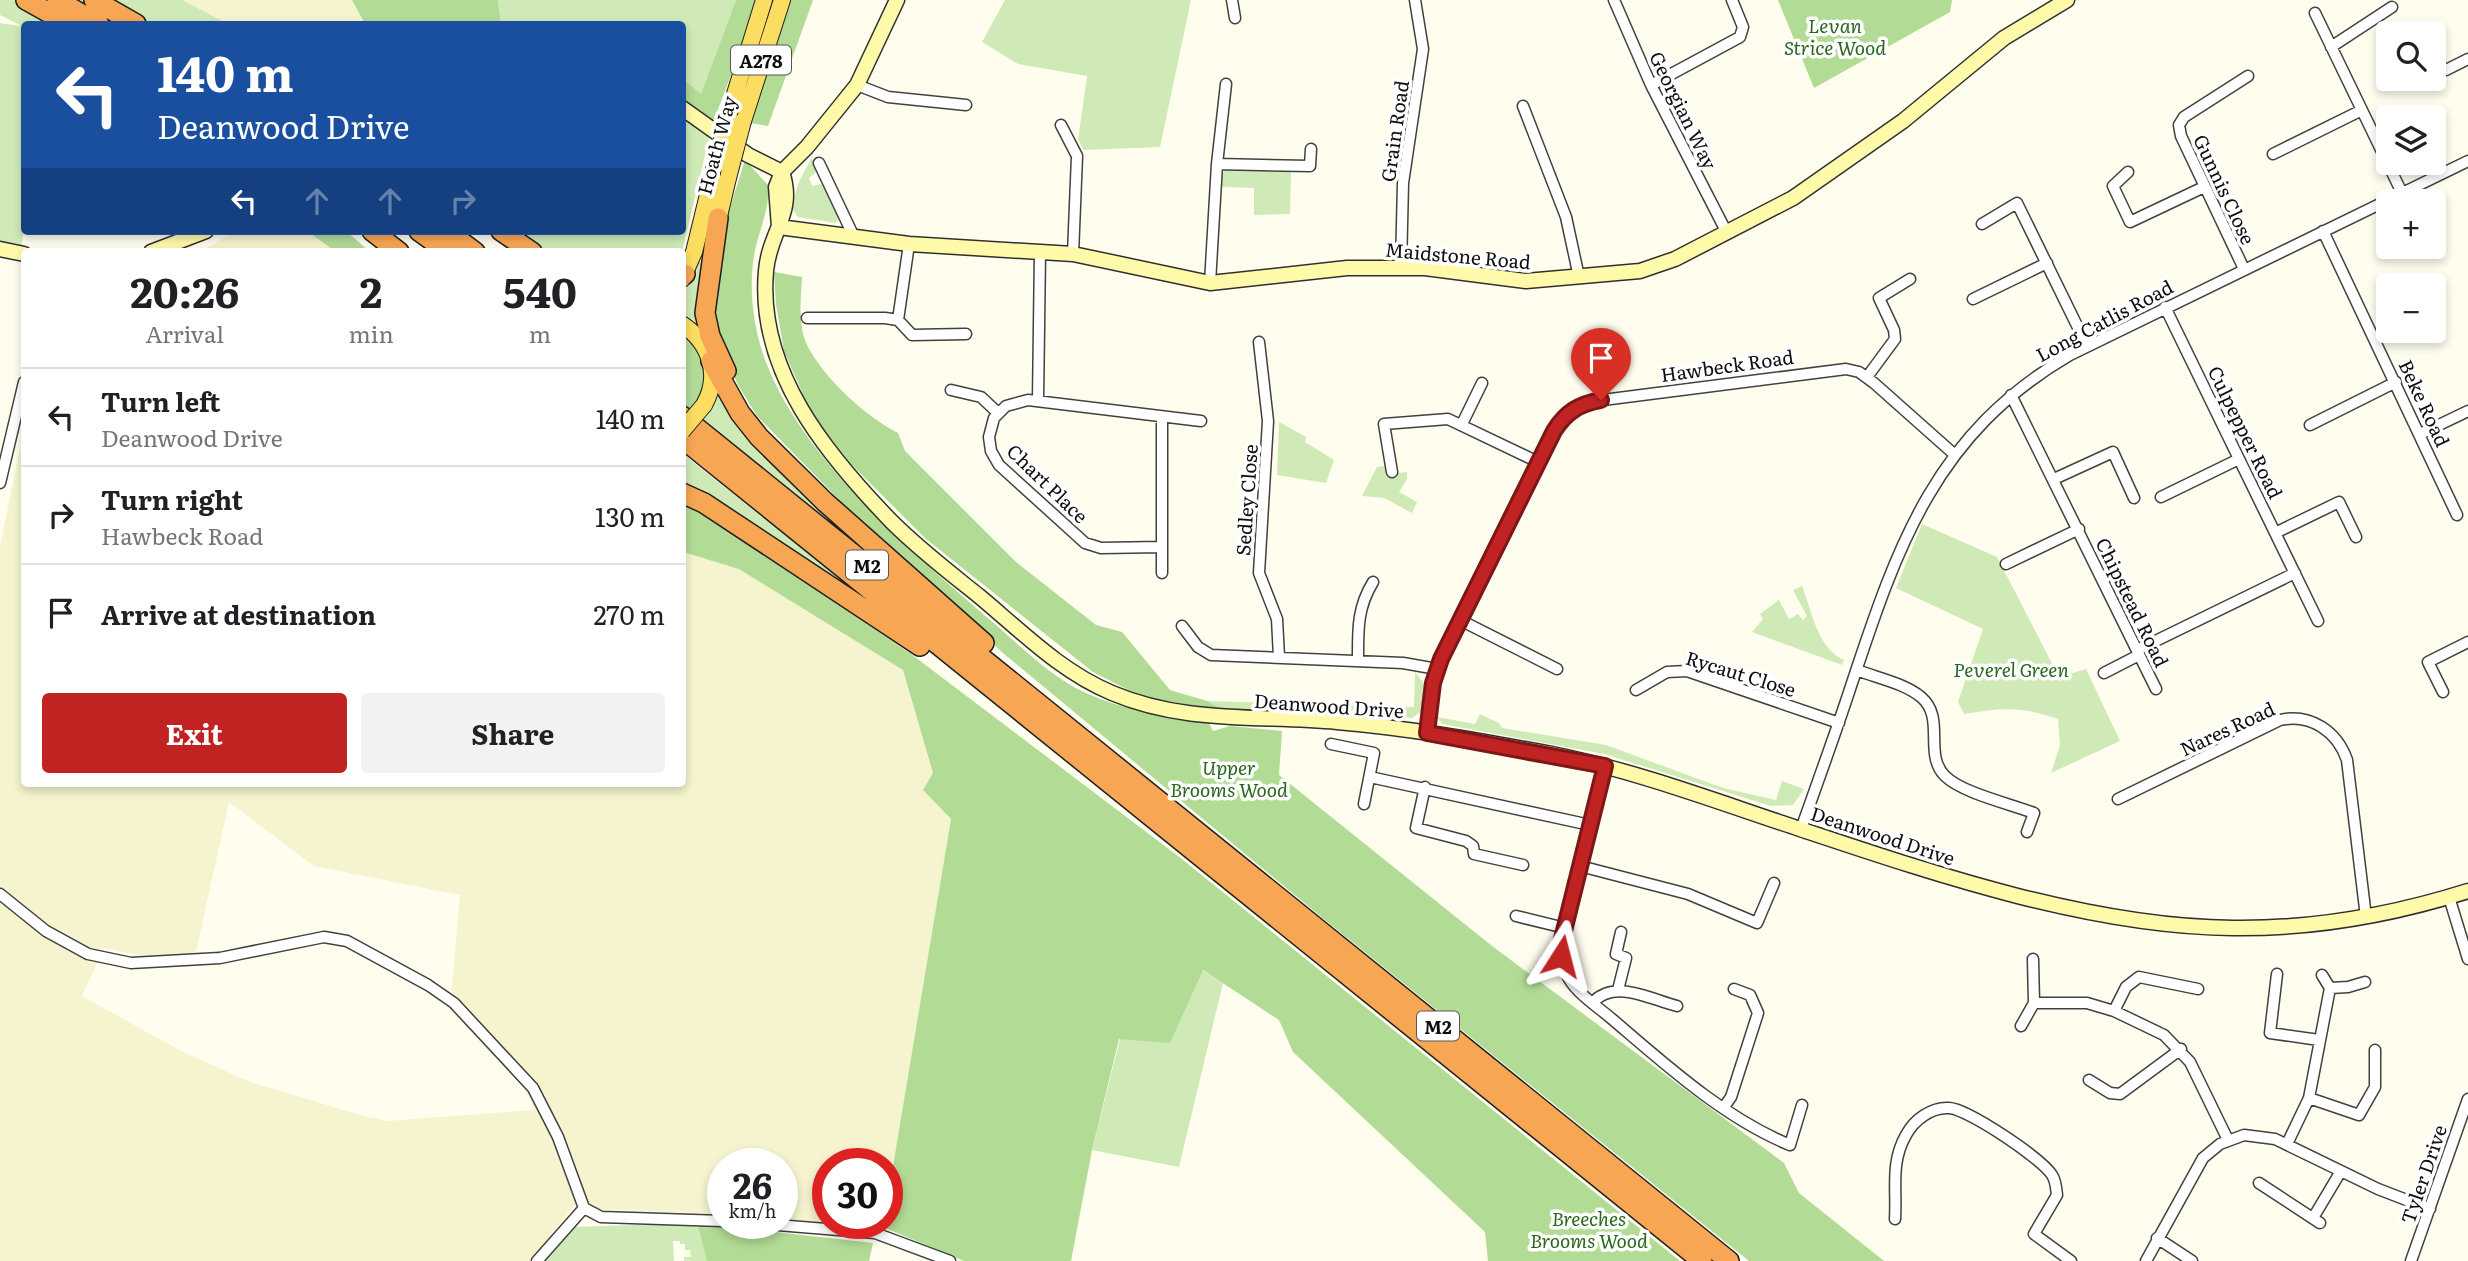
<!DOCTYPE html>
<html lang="en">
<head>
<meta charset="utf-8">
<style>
  :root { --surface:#fff; --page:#f2f2f2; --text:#202124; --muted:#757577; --line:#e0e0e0; --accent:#c12323 }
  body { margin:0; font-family:Literata,serif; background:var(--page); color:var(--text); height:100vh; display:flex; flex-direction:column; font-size:26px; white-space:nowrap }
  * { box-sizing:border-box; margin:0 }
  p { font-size:23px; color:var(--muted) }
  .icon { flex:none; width:38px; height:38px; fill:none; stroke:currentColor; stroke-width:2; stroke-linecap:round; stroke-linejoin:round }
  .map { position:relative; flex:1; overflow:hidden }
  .sheet { position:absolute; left:21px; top:248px; width:665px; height:539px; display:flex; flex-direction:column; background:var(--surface); border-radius:7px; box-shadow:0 4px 10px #0003 }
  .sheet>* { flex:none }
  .top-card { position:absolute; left:21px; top:21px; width:665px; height:214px; border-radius:7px; box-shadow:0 4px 10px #0003; background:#1a4fa0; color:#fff; overflow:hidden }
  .controls { position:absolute; left:2376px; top:21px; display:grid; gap:14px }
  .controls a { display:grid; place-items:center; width:70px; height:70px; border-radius:7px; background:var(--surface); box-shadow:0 4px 10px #0003; font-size:35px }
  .speed { position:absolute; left:707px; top:1148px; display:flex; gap:14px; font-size:35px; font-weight:700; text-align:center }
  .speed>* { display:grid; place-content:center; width:91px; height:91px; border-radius:50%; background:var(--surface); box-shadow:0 4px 10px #0003; line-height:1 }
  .speed small { font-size:18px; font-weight:400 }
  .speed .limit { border:10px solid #d22; background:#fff; color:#111 }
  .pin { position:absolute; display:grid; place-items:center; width:60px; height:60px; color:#fff; margin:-72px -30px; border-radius:50% 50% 50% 0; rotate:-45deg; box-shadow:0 0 7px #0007 }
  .pin .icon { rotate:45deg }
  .me { position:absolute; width:77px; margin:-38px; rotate:9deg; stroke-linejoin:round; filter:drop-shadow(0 0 5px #0008) }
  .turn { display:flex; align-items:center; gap:24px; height:147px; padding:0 21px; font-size:32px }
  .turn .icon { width:91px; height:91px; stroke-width:2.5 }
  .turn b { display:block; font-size:49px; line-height:60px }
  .lanes { display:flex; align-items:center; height:66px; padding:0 21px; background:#0003; justify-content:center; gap:35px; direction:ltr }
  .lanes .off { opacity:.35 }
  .eta { display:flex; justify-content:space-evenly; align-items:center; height:119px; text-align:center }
  .eta b { font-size:42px; font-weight:700; line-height:49px }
  .primary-button { display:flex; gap:14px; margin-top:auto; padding:14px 21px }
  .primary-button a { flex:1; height:80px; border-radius:7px; background:var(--accent); color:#fff; font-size:28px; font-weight:700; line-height:80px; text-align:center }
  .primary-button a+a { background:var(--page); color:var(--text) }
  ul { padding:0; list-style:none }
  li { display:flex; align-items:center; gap:21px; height:98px; padding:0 21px; border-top:2px solid var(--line) }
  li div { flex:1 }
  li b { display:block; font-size:26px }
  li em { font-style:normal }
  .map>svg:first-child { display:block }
  .farmland { fill:#f5f4ce; fill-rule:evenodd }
  .green { fill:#cfeab7 }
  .forest { fill:#b2db96 }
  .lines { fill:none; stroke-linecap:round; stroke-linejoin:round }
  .street-casing { stroke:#414141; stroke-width:13 }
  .secondary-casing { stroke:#303030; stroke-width:17 }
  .primary-casing { stroke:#1f1f1f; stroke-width:18 }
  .highway-casing { stroke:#1f1f1f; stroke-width:22 }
  .street { stroke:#fff; stroke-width:10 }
  .secondary { stroke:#fffaa9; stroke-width:14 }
  .primary { stroke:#fbdd62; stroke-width:16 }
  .highway { stroke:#f7a754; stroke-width:19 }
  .primary-bridge-casing { stroke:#1f1f1f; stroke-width:18; stroke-linecap:butt }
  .primary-bridge { stroke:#fbdd62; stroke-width:16 }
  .route-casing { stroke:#7d1717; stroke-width:18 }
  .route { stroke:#c12323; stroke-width:12 }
  .labels { text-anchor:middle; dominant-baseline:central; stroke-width:7; stroke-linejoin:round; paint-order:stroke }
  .shield { fill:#fff; stroke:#565656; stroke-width:2 }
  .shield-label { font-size:18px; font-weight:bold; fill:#0e0e0e }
  .park-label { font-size:19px; font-style:italic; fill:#28671c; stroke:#fff }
  .street-label { font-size:19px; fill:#0e0e0e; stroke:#fff }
</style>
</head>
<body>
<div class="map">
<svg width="2468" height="1261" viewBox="0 0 2468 1261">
  <rect width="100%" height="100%" fill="#fffdee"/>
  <!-- farmland -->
  <path class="farmland" d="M182,0H352L365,24H226Z
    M236,231H307L336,252H200Z
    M24,448V784H682L683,552L739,568L903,670L933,773L923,790L951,819L887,1202V1164H828V1223L782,1219V1164H723V1214L596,1209L581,1197L530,1261H0V546L20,449ZM229,802L314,866L460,895L450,1010L524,1088L535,1110L388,1121L367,1117L250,1082L183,1052L82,996L104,948L137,955L195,956Z"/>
  <!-- green -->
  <path class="green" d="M0,0H182L228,24H24V231L21,246L0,243V23L22,26L0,15Z
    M498,0H736L701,95L683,78L682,24H501Z
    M1005,0H1191L1160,147L1084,150L1078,140L1087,76L1018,64L982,42Z
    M683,113L710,134L682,252H547L517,231H682Z
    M812,157L816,172L809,178L812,186L821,184L825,187L839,217L836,223L798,217L791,207L799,182Z
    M1226,169L1291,172L1290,214L1254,215V188L1222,187V174Z
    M698,262L704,264L695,321L683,313V291Z
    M721,383L899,578L702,419Z
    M1279,422L1306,437L1305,442L1334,460L1326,483L1277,475Z
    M682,453L895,623L683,488Z
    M1385,466L1386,474L1407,472V479L1399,492L1417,502L1412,513L1384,498L1362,496L1377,467Z
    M1922,524L1997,557L2059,677L2086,669L2120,741L2051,773L2060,745L2058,719C2019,706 2004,708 1964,714L1958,702L1983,629L1896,588Z
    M1802,586C1812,611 1817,648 1844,660L1842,665L1752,632L1763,619L1760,614L1779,600L1789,619L1798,614L1803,620L1807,616L1793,590Z
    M1415,672L1425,685L1421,712L1412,718L1349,710L1257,708L1226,711L1207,701L1414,707Z
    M1480,714L1499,723L1502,728L1606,745L1723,788L1776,800L1782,781L1804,789L1793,805L1771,806L1604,754L1442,724L1437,717L1475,724Z
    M1202,970L1223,983L1179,1167L1092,1150L1120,1039Z
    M697,1223L707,1261H684V1257H691L690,1250H685V1244H680V1241H673L674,1261H545L572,1227Z"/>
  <!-- forest -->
  <path class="forest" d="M352,0H498L501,24H365Z
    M736,0H759L713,123L683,101L682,78L701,94Z
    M791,0H813L768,126L750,123Z
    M1778,0H1952L1950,12L1814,88Z
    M745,160L768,185C770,207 761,225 756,246C748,279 752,320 762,351C795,453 910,551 989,619C1019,644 1050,677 1086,693C1126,711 1167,717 1209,723L1213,731L1230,726L1282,731L1279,775L1492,946L1784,1163L1799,1193L1884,1261H1749L1320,916L1003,653L852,513L757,416L738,385L713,329L728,214Z
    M307,231H346L370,252H336Z
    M774,272L802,277C801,299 797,326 808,347C826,380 865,416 898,433L905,451L1016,562L1096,625L1122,632L1170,690L1207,701L1226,711L1142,697L1093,672L926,539L852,465L812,415L784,351L776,304Z
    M682,330L705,357L704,388L690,411L683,405Z
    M682,500L911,654L1178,856L1680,1261H1488L1485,1232L1293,1052L1279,1020L1203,970L1170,1043L1119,1039L1092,1150L1071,1261H964L883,1227L884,1223H887V1202L951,819L923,790L933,773L903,670L739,569L683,552Z
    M697,1223L873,1243L869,1261H707Z"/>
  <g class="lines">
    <defs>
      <path id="street" d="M1232,0L1235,18
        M1614,0L1651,85L1727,233
        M2315,13L2402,193
        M2331,47L2392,7
        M2446,70L2468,59
        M857,85L888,97L966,105
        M1651,85L1740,37L1743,27L1732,0
        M1523,106L1566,217L1579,277
        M1061,125L1077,156L1073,254
        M2273,154L2362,110
        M819,163L854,237
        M1217,164L1310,166L1311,149
        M2128,172L2113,186L2130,222L2204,187
        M1982,224L2017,203L2087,346
        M2323,231L2457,515
        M1401,267L1403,183L1423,49L1415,0
        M2244,269L2181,136L2179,125L2184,117L2248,76
        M1210,283L1217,164L1226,84
        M1973,299L2047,263
        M2165,307L2318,621
        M807,318H885L898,320L912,335L966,334
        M898,320L909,244
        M1259,342L1268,421L1259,573L1277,619L1279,657
        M1867,377L1895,339L1894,330L1879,298L1910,279
        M951,390L981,397L998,413
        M2011,395L2156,689
        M1038,401L1040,252
        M1462,424L1482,383
        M2310,425L2396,382
        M2420,434L2468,411
        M1392,472L1384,424L1448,419L1538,462
        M2054,479L2113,452L2134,498
        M0,483L24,382
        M2161,497L2239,459
        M2275,533L2339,502L2356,537
        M1161,547L1101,548L1085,543L999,465L991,451L989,437L994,418L1006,406L1028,400L1201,421
        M2006,564L2079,529
        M1162,573V417
        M1460,620L1557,669
        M1182,626L1198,647L1211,655L1403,663L1437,669
        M2137,650L2295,573
        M1358,660C1358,630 1357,608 1373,582
        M1857,670C1877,678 1904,683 1921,697C1946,718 1923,754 1945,776C1962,793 2011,804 2034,813L2027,832
        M2104,673L2139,655
        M1636,690L1667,672L1687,671L1839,723
        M2443,692L2428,662L2468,642
        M1427,733L1437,669L1554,431L1570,411L1595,401L1846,369L1859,372L1874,383L1955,455
        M1331,744L1374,753L1364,804
        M1605,767L1561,943C1559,955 1563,968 1569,979C1579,995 1598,1007 1612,1019C1666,1065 1724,1118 1790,1145L1802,1105
        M1370,777L1590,825
        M1425,787L1416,828L1466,841L1473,846L1474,854L1523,865
        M2118,799L2280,720C2310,713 2337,731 2347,760L2366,917
        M1801,829C1818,781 1836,732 1852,683C1898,544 1936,433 2070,355L2468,161
        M1580,866L1688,894L1757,923L1774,883
        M0,894L46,931L88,954L131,963L220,958L324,937L347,941L428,985L454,1003L533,1088L558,1137L584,1208
        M2449,897L2468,959
        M1516,916L1565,928
        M2277,974L2270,1033L2319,1040
        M2322,975L2330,988
        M1618,990L1626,958L1616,954L1621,932
        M1593,1002C1615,979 1650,999 1677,1006
        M2034,1003H2087L2114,1011L2164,1035L2190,1062L2228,1140
        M2114,1011L2126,987L2139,977L2198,989
        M2021,1026L2034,1003L2033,959
        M2089,1080L2110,1093L2120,1094L2181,1049
        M2309,1098L2330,988L2348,987L2365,982
        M1724,1107L1731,1097L1758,1013L1750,995L1734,989
        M2287,1144L2309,1098L2359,1115L2375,1087V1050
        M2259,1183L2320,1223
        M584,1208L601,1217L723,1221
        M2313,1218L2341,1171
        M1895,1219C1897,1189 1890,1163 1906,1135C1914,1120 1931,1107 1949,1108C1968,1109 2041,1158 2052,1175C2056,1181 2056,1188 2057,1195L2034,1234L2071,1261
        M753,1223L875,1233L950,1261
        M2157,1238L2192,1261
        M537,1261L584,1208
        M2146,1261L2203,1158L2220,1144L2244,1135L2275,1139L2378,1189L2430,1209
        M2411,1261L2468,1099"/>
      <path id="secondary" d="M682,108L748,155L782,172
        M782,172C796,213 769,232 766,271C757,371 826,454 892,522C919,549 949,572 979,596C1021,631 1061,672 1112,693C1185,724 1260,715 1337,722C1409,728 1481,741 1552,754C1637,771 1718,802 1800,829C1935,874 2091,927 2233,928C2313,929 2392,915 2468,891
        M779,227L909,244L1073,254L1210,283L1347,268H1425L1526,281L1640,271L1675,259L1793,198L1903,121L2004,38L2067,0
        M779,227L776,187L782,172L807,147L857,85L897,0
        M0,249L24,254
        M151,252L206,231"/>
      <path id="primary" d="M730,110L764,0
        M743,121L782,0
        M716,229L728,178
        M682,279L694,252L715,166
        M682,324C710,343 721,375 704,405"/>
      <path id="highway" d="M26,0L69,24
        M57,0L99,24
        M94,0L136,24
        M718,218L705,313L710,336L726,371
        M372,231L399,252
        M419,231L448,252
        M447,231L475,252
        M501,231L532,252
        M682,276L685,274
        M711,361L740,413L759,437L825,502L984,643
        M682,416L1729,1261
        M682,438L1702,1261
        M682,493L704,503L920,646"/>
    </defs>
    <!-- street casing -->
    <use href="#street" class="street-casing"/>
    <!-- secondary casing -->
    <use href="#secondary" class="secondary-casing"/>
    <!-- primary casing -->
    <use href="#primary" class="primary-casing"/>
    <!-- highway casing -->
    <use href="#highway" class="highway-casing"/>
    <!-- street -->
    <use href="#street" class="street"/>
    <!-- secondary -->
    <use href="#secondary" class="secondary"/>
    <!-- primary -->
    <use href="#primary" class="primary"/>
    <!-- highway -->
    <use href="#highway" class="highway"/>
    <defs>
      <path id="primary-bridge" d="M715,166L730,110
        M728,178L743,121
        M682,431L704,405"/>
    </defs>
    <!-- primary-bridge casing -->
    <use href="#primary-bridge" class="primary-bridge-casing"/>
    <!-- primary-bridge -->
    <use href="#primary-bridge" class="primary-bridge"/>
  </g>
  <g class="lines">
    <defs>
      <path id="route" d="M1561,956V943L1605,766L1427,733L1433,683L1441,659L1554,431C1566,412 1579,404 1601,400"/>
    </defs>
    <!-- route casing -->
    <use href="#route" class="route-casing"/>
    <!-- route -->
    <use href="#route" class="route"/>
  </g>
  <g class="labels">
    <!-- shield labels -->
    <g class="shield">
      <rect x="731" y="45.5" width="60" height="29" rx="5"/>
      <rect x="846" y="550.5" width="42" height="29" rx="5"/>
      <rect x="1417" y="1011.5" width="42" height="29" rx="5"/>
    </g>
    <g class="shield-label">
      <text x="761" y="60">A278</text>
      <text x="867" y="565">M2</text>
      <text x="1438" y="1026">M2</text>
    </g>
    <!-- park labels -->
    <g class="park-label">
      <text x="1835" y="25">Levan<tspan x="1835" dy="22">Strice Wood</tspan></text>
      <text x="2011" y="669">Peverel Green</text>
      <text x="1229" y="767">Upper<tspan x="1229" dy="22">Brooms Wood</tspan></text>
      <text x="1589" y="1218">Breeches<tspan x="1589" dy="22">Brooms Wood</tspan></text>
    </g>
    <!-- street labels -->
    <g class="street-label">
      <text transform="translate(1684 110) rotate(64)">Georgian Way</text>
      <text transform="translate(1394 131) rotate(-82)">Grain Road</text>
      <text transform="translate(716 145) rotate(-75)">Hoath Way</text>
      <text transform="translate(2225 189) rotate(65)">Gunnis Close</text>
      <text transform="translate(1458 255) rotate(5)">Maidstone Road</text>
      <text transform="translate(2104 320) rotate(-28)">Long Catlis Road</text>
      <text transform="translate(1727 365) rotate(-8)">Hawbeck Road</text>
      <text transform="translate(2425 403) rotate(65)">Beke Road</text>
      <text transform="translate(2246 432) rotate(64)">Culpepper Road</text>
      <text transform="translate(1048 483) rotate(44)">Chart Place</text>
      <text transform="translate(1246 500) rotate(-86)">Sedley Close</text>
      <text transform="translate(2133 602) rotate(64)">Chipstead Road</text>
      <text transform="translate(1741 673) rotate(17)">Rycaut Close</text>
      <text transform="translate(1329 705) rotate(4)">Deanwood Drive</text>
      <text transform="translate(2227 728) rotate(-25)">Nares Road</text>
      <text transform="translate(1883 835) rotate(18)">Deanwood Drive</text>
      <text transform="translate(2423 1174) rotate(-71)">Tyler Drive</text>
    </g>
  </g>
</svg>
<div class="controls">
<a><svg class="icon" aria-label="search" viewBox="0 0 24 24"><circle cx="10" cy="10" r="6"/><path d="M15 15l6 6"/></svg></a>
<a><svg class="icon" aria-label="layers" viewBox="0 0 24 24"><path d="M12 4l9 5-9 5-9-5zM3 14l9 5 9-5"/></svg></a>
<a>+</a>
<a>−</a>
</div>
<div class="speed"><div>26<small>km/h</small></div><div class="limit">30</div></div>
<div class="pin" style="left:1601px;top:400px;background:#d93025"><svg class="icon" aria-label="arrive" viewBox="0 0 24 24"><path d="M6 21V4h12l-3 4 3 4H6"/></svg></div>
<svg class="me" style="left:1561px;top:956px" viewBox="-20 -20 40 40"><path d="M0-17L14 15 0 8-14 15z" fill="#c12323" stroke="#fff" stroke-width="4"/></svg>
<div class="top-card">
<div class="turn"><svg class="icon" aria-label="left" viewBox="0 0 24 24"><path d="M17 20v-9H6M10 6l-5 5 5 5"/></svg><div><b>140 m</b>Deanwood Drive</div></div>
<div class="lanes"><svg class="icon" aria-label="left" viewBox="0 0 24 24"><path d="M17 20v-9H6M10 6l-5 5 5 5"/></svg><svg class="icon off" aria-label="ahead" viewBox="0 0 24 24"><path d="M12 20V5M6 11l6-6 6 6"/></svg><svg class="icon off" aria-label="ahead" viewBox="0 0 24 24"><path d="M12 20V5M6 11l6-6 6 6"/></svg><svg class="icon off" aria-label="right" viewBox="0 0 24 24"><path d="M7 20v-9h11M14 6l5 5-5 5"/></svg></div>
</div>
<section class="sheet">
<div class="eta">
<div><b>20:26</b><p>Arrival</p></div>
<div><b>2</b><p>min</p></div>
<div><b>540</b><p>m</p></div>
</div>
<ul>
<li><svg class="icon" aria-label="left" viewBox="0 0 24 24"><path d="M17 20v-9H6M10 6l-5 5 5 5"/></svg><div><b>Turn left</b><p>Deanwood Drive</p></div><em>140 m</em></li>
<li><svg class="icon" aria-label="right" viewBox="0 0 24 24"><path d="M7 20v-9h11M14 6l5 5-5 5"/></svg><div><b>Turn right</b><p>Hawbeck Road</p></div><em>130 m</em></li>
<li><svg class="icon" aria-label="arrive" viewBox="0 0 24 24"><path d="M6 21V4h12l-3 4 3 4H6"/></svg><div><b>Arrive at destination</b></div><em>270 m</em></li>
</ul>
<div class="primary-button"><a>Exit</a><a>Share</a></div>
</section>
</div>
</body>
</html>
